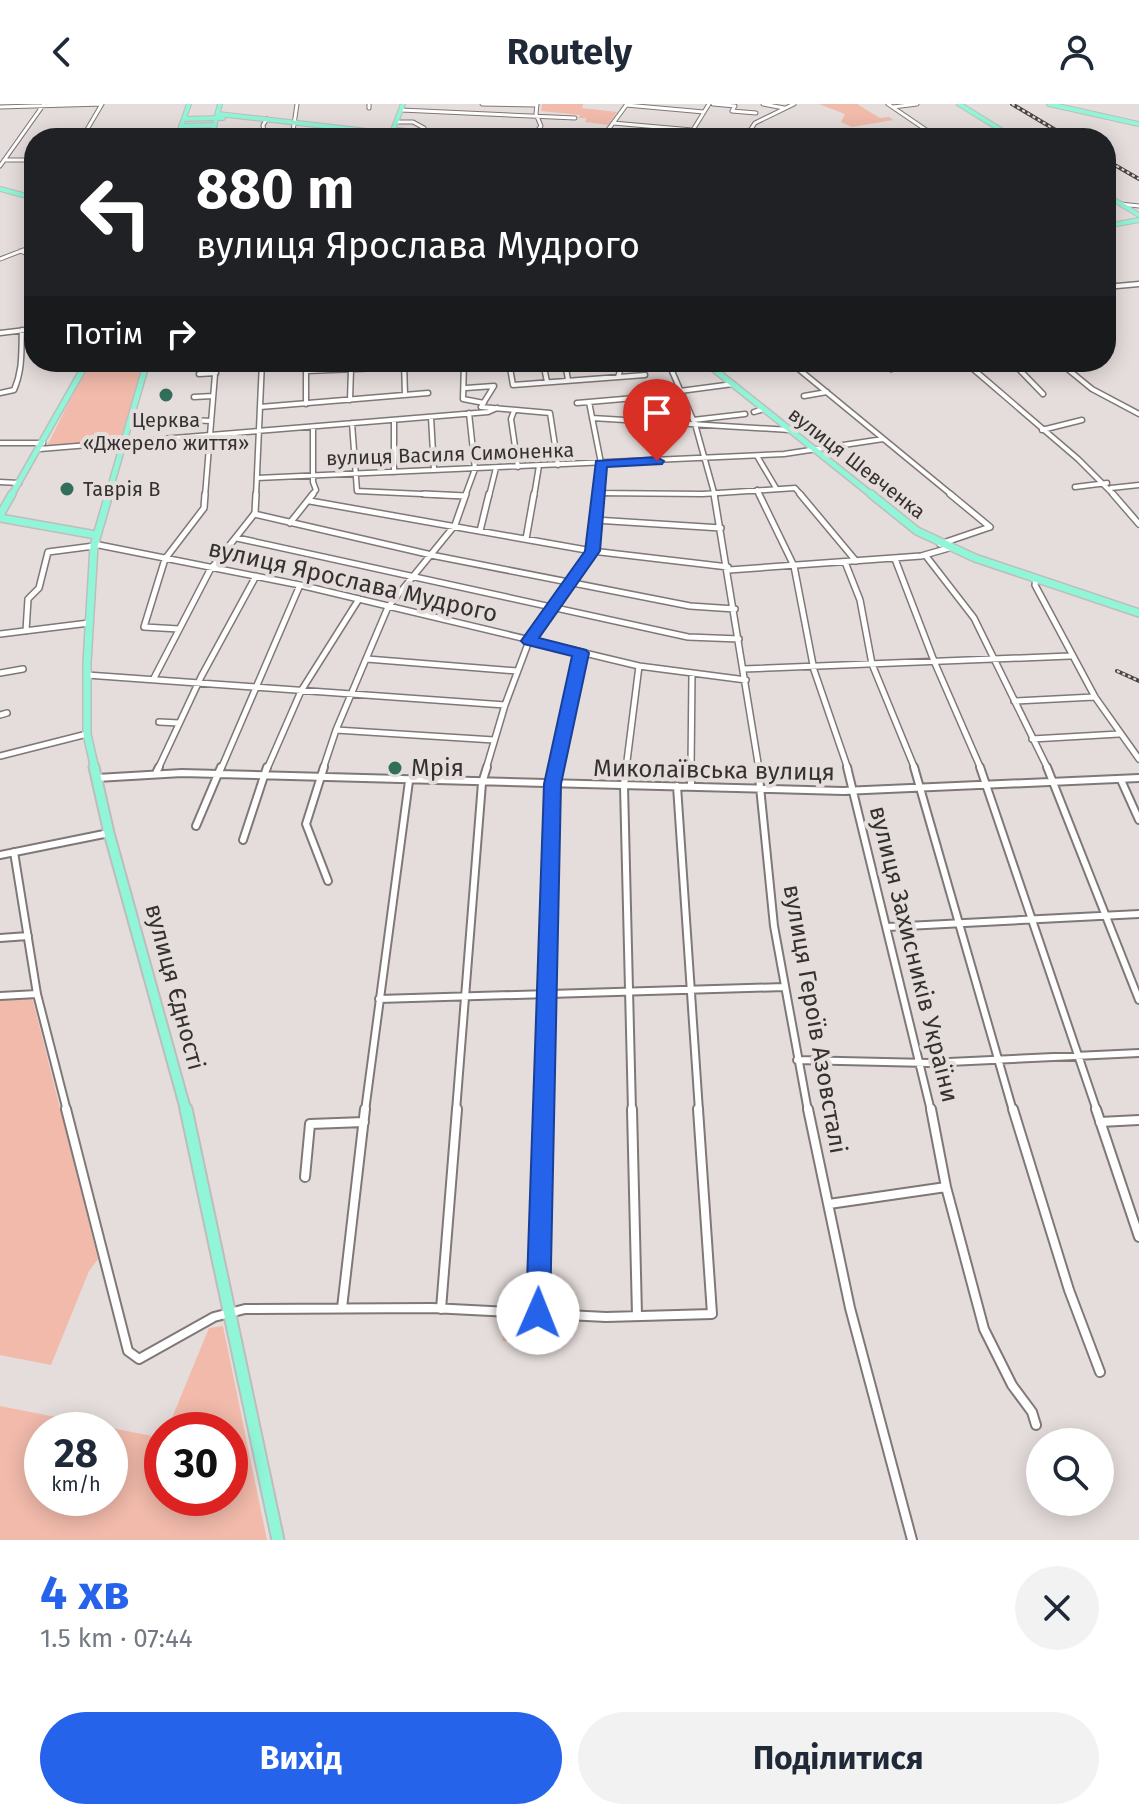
<!DOCTYPE html>
<html lang="uk">
<head>
<meta charset="utf-8">
<style>
  :root { --surface:#fff; --page:#f2f2f3; --text:#1f2937; --muted:#747a83; --accent:#2563eb }
  body { margin:0; font-family:"Fira Sans",sans-serif; background:var(--page); color:var(--text); height:100vh; display:flex; flex-direction:column; font-size:30px; white-space:nowrap }
  * { box-sizing:border-box; margin:0 }
  p { font-size:26px; color:var(--muted) }
  .icon { flex:none; width:44px; height:44px; fill:none; stroke:currentColor; stroke-width:2; stroke-linecap:round; stroke-linejoin:round }
  .map { position:relative; height:1436px; overflow:hidden }
  .drawer { display:flex; flex-direction:column; background:var(--surface); flex:1 }
  .drawer>* { flex:none }
  .hud { position:absolute; left:24px; top:24px; width:1092px; height:244px; border-radius:32px; box-shadow:0 4px 20px #0003; background:#202124; color:#fff; overflow:hidden }
  .tools { position:absolute; left:1026px; top:1324px; display:grid; gap:16px }
  .tools a { display:grid; place-items:center; width:88px; height:88px; border-radius:50%; background:var(--surface); box-shadow:0 4px 20px #0003; font-size:40px }
  .speed { position:absolute; left:24px; top:1308px; display:flex; gap:16px; font-size:40px; font-weight:700; text-align:center }
  .speed>* { display:grid; place-content:center; width:104px; height:104px; border-radius:50%; background:var(--surface); box-shadow:0 4px 20px #0003; line-height:1 }
  .speed small { font-size:20px; font-weight:400 }
  .speed .limit { border:12px solid #d22; background:#fff; color:#111 }
  .pin { position:absolute; display:grid; place-items:center; width:68px; height:68px; color:#fff; margin:-82px -34px; border-radius:50% 50% 50% 0; rotate:-45deg; box-shadow:0 0 8px #0007 }
  .pin .icon { rotate:45deg }
  .me { position:absolute; width:88px; margin:-44px; rotate:1deg; stroke-linejoin:round; filter:drop-shadow(0 0 6px #0008) }
  .turn { display:flex; align-items:center; gap:28px; height:168px; padding:0 40px; font-size:36px }
  .turn .icon { width:104px; height:104px; stroke-width:2.5 }
  .turn b { display:block; font-size:56px; line-height:68px }
  .then { display:flex; align-items:center; height:76px; padding:0 40px; background:#0003; gap:16px; font-size:30px }
  .round { display:grid; place-items:center; flex:none; width:84px; height:84px; border-radius:42px; background:var(--page) }
  .overview { display:flex; align-items:center; justify-content:space-between; height:136px; padding:0 40px }
  h1 { font-size:48px; font-weight:700; line-height:60px; color:var(--accent) }
  .button { display:flex; gap:16px; margin-top:auto; padding:16px 40px }
  .button a { flex:1; height:92px; border-radius:48px; background:var(--accent); color:#fff; font-size:32px; font-weight:700; line-height:92px; text-align:center }
  .button a+a { background:var(--page); color:var(--text) }
  header { display:flex; justify-content:space-between; align-items:center; height:104px; padding:0 40px; background:var(--surface); font-size:36px; font-weight:700 }
  .map>svg:first-child { display:block }
  .green { fill:#f1baab; fill-rule:evenodd }
  .lines { fill:none; stroke-linecap:round; stroke-linejoin:round }
  .minor-far4-casing { stroke:#7f7876; stroke-width:5 }
  .minor-far3-casing { stroke:#7f7876; stroke-width:7 }
  .minor-far2-casing { stroke:#7f7876; stroke-width:8 }
  .minor-far1-casing { stroke:#7f7876; stroke-width:10 }
  .minor-casing { stroke:#7f7876; stroke-width:12 }
  .major-far4-casing { stroke:#bebdbd; stroke-width:6 }
  .major-far3-casing { stroke:#bebdbd; stroke-width:8 }
  .major-far2-casing { stroke:#bebdbd; stroke-width:10 }
  .major-far1-casing { stroke:#bebdbd; stroke-width:13 }
  .major-casing { stroke:#bebdbd; stroke-width:15 }
  .minor-far4 { stroke:#fff; stroke-width:3 }
  .minor-far3 { stroke:#fff; stroke-width:4 }
  .minor-far2 { stroke:#fff; stroke-width:5 }
  .minor-far1 { stroke:#fff; stroke-width:6 }
  .minor { stroke:#fff; stroke-width:8 }
  .major-far4 { stroke:#91f5d7; stroke-width:4 }
  .major-far3 { stroke:#91f5d7; stroke-width:5 }
  .major-far2 { stroke:#91f5d7; stroke-width:7 }
  .major-far1 { stroke:#91f5d7; stroke-width:9 }
  .major { stroke:#91f5d7; stroke-width:11 }
  .rail-casing { stroke:#494544; stroke-width:4 }
  .rail { stroke:#e5dddb; stroke-width:2; stroke-dasharray:3; stroke-linecap:butt }
  .route { fill:#2563eb; stroke:#184099; stroke-width:2 }
  .poi-dot { fill:#326e5a; stroke:#e5dddb; stroke-width:3 }
  .labels { text-anchor:middle; dominant-baseline:central; stroke-width:8; stroke-linejoin:round; paint-order:stroke }
  .far-poi-label { font-size:20px; fill:#343130; stroke:#e5dddb }
  .far-street-label { font-size:20px; fill:#343130; stroke:#e5dddb }
  .street-label { font-size:24px; fill:#343130; stroke:#e5dddb }
  .poi-label { font-size:24px; fill:#343130; stroke:#e5dddb; text-anchor:start }
</style>
</head>
<body>
<header><svg class="icon" aria-label="back" viewBox="0 0 24 24"><path d="M15 5l-7 7 7 7"/></svg>Routely<svg class="icon" aria-label="person" viewBox="0 0 24 24"><circle cx="12" cy="8" r="4"/><path d="M4 21q1-7 8-7t8 7"/></svg></header>
<div class="map">
<svg width="1139" height="1436" viewBox="0 0 1139 1436">
  <rect width="100%" height="100%" fill="#e5dddb"/>
  <!-- green -->
  <path class="green" d="M542,0H583L582,4L617,8L608,21L585,18L587,14H579L580,11L541,7Z
    M819,0H857L880,14L889,13L893,16L852,23L841,18L845,10Z
    M89,258H145L122,334L117,337L47,342Z
    M0,893L30,894L33,897L98,1155L89,1167L51,1261L0,1251Z
    M500,1213L547,1215L549,1236L503,1237Z
    M223,1222L267,1436H0V1302L162,1334V1394H230V1326H167L209,1224ZM110,1326V1394H42V1326Z"/>
  <g class="lines">
    <defs>
      <path id="minor-far4" d="M369,0V4
        M482,0L537,1
        M713,0L735,2L732,7L756,9
        M763,0L784,4
        M888,0L938,34
        M626,1L704,8
        M0,3L102,0
        M893,3L917,0
        M401,6L575,14
        M398,18H413L424,24L418,30
        M613,19L692,26
        M827,31L858,34
        M82,34L102,0
        M265,34L263,21L267,15
        M292,34L297,0
        M532,34L541,22L536,10L537,0
        M602,34L627,0
        M688,34L709,0
        M745,34L755,19L794,0
        M4,56H34
        M0,62L44,0
        M1120,100L1139,102
        M20,147L34,152
        M0,155L34,142"/>
      <path id="minor-far3" d="M1106,183L1139,180
        M0,229L34,225
        M306,258V300
        M404,258L405,291
        M464,258L463,295L484,299
        M509,258L513,281L645,271
        M543,258L547,278
        M565,258L568,276
        M668,258L695,320L715,392
        M790,258L953,392
        M882,258L891,265
        M965,258L1078,355L1115,392
        M1012,258L1043,290
        M1059,258L1092,285L1139,310
        M711,263L731,258
        M307,267L404,263
        M199,270L216,269
        M618,273L623,258
        M466,284L494,282L481,303
        M680,287L733,280
        M0,289L14,286C23,265 21,248 22,226
        M804,292L827,288
        M194,293L213,292
        M350,296L351,265
        M589,298L601,359L598,392
        M577,299L681,290
        M260,303L428,289
        M481,303L550,309L558,361
        M514,307L511,315L518,363
        M754,308L764,305
        M431,313L434,366
        M592,314L790,326
        M189,316L211,317
        M394,316V368
        M693,316L745,310
        M648,317L657,357
        M352,319L357,387L465,392
        M1042,326L1082,316
        M0,339H43
        M40,345L488,308L497,304
        M757,352L776,384
        M257,374L784,350L883,335
        M0,378L19,379
        M1075,383L1107,379
        M1111,384L1139,381
        M757,386L760,392
        M596,389L703,390L795,384L802,392
        M205,392L216,258
        M256,392L262,258
        M311,392L316,386L313,378V323
        M465,392L475,365L469,309
        M489,392L496,364
        M534,392L539,362"/>
      <path id="minor-far2" d="M424,390L465,392
        M714,390L759,665
        M759,390L794,462L814,566L848,665
        M800,390L856,457
        M950,390L990,423
        M1113,390L1139,420
        M310,397L592,447L728,463
        M254,410L436,452L690,502L735,505
        M595,416L721,424
        M290,419L313,390
        M480,427L489,390
        M237,434L688,533L739,535
        M526,435L534,390
        M94,440L300,481L639,562L746,576
        M940,440L990,423
        M926,452L974,514L1048,665
        M895,455L934,557L981,665
        M845,458L860,496L872,560L915,665
        M729,466L921,452L949,444
        M1036,474L1035,481L1095,593L1139,655
        M179,525L144,523L165,455L204,404L205,390
        M26,527L28,495L39,484L48,448L94,442
        M0,530L89,519
        M367,555L517,567
        M743,565L1070,552
        M0,569L23,565
        M87,571L505,601
        M154,574L210,466L255,409L256,390
        M1014,597L1094,593
        M0,611L7,609
        M159,618L179,619
        M336,626L494,636
        M1032,635L1119,630
        M0,652L87,630
        M158,665L201,573L256,472
        M221,665L300,481
        M267,665L301,587L359,495
        M323,665L336,626L388,503L455,421L466,390
        M486,665L505,601L529,537L592,447L598,390
        M555,665L581,549
        M626,665L639,562
        M691,665L692,570"/>
      <path id="minor-far1" d="M324,663L306,720L328,777
        M626,663L624,682L632,1007
        M758,663L774,822L808,1007
        M847,663L931,1007
        M914,663L1013,1007
        M980,663L1097,1007
        M1047,663L1139,896
        M156,669L159,663
        M97,674L182,669L843,687L1139,674
        M1121,676L1139,716
        M677,682L699,1007
        M691,682V663
        M196,722L221,663
        M243,736L267,663
        M14,748L37,890L67,1007
        M0,751L109,729
        M887,823L1139,810
        M0,834L28,832
        M0,892L37,890
        M379,895L784,883
        M797,956L928,959L1139,949
        M365,1007L409,677
        M456,1007L482,679L487,663
        M543,1007L552,680L556,663"/>
      <path id="minor" d="M66,1005L128,1247L139,1255L214,1213L245,1205L432,1204L606,1213L712,1210L698,1005
        M632,1005L637,1211
        M808,1005L850,1204L912,1436
        M931,1005L946,1083L984,1225L1012,1281L1032,1308L1036,1321
        M1013,1005L1069,1186L1100,1268
        M1096,1005L1139,1133
        M1100,1018L1139,1016
        M305,1073L310,1020L364,1018
        M829,1100L946,1083
        M342,1204L365,1005
        M441,1205L457,1005
        M538,1209L543,1005"/>
      <path id="major-far4" d="M959,0L1014,34
        M1049,0L1139,20
        M218,10L394,30L401,27
        M184,15L223,14
        M181,22L215,21
        M393,26L403,0
        M399,26L454,34
        M177,34L189,0
        M211,34L220,0
        M0,85L34,94
        M1106,91L1139,111
        M1106,122L1139,116"/>
      <path id="major-far3" d="M705,258L873,392
        M11,392L87,258
        M108,392L147,258"/>
      <path id="major-far2" d="M871,390L917,427L975,454L1139,509
        M0,411L12,390
        M0,414L96,431
        M95,665L87,630V559L94,442L109,390"/>
      <path id="major-far1" d="M94,663L109,729L186,1007"/>
      <path id="major" d="M186,1005L278,1436"/>
    </defs>
    <!-- minor-far4 casing -->
    <use href="#minor-far4" class="minor-far4-casing"/>
    <!-- minor-far3 casing -->
    <use href="#minor-far3" class="minor-far3-casing"/>
    <!-- minor-far2 casing -->
    <use href="#minor-far2" class="minor-far2-casing"/>
    <!-- minor-far1 casing -->
    <use href="#minor-far1" class="minor-far1-casing"/>
    <!-- minor casing -->
    <use href="#minor" class="minor-casing"/>
    <!-- major-far4 casing -->
    <use href="#major-far4" class="major-far4-casing"/>
    <!-- major-far3 casing -->
    <use href="#major-far3" class="major-far3-casing"/>
    <!-- major-far2 casing -->
    <use href="#major-far2" class="major-far2-casing"/>
    <!-- major-far1 casing -->
    <use href="#major-far1" class="major-far1-casing"/>
    <!-- major casing -->
    <use href="#major" class="major-casing"/>
    <!-- minor-far4 -->
    <use href="#minor-far4" class="minor-far4"/>
    <!-- minor-far3 -->
    <use href="#minor-far3" class="minor-far3"/>
    <!-- minor-far2 -->
    <use href="#minor-far2" class="minor-far2"/>
    <!-- minor-far1 -->
    <use href="#minor-far1" class="minor-far1"/>
    <!-- minor -->
    <use href="#minor" class="minor"/>
    <!-- major-far4 -->
    <use href="#major-far4" class="major-far4"/>
    <!-- major-far3 -->
    <use href="#major-far3" class="major-far3"/>
    <!-- major-far2 -->
    <use href="#major-far2" class="major-far2"/>
    <!-- major-far1 -->
    <use href="#major-far1" class="major-far1"/>
    <!-- major -->
    <use href="#major" class="major"/>
    <defs>
      <path id="rail" d="M1012,0L1069,34
        M1106,56L1139,75
        M1117,567L1139,577"/>
    </defs>
    <!-- rail casing -->
    <use href="#rail" class="rail-casing"/>
    <!-- rail -->
    <use href="#rail" class="rail"/>
  </g>
  <!-- route -->
  <path class="route" d="M657,353L664,357L662,360L607,363L600,447L539,534L586,546L589,549L561,680L550,1209L547,1217L538,1221L530,1217L526,1209L544,680L572,552L524,540L521,537L585,447L596,357Z"/>
  <!-- markers -->
  <g class="poi-dot">
    <circle cx="166" cy="291" r="8"/>
    <circle cx="67" cy="385" r="8"/>
    <circle cx="395" cy="664" r="8"/>
  </g>
  <g class="labels">
    <!-- far-poi labels -->
    <g class="far-poi-label">
      <text x="166" y="316">Церква<tspan x="166" dy="23">«Джерело життя»</tspan></text>
      <text x="83" y="385" text-anchor="start">Таврія В</text>
    </g>
    <!-- far-street labels -->
    <g class="far-street-label">
      <text transform="translate(450 350) rotate(-2)">вулиця Василя Симоненка</text>
      <text transform="translate(857 359) rotate(38)">вулиця Шевченка</text>
    </g>
    <!-- street labels -->
    <g class="street-label">
      <text transform="translate(353 477) rotate(13)">вулиця Ярослава Мудрого</text>
      <text transform="translate(714 666) rotate(1)">Миколаївська вулиця</text>
      <text transform="translate(914 850) rotate(76)">вулиця Захисників України</text>
      <text transform="translate(175 883) rotate(75)">вулиця Єдності</text>
      <text transform="translate(815 915) rotate(80)">вулиця Героїв Азовсталі</text>
    </g>
    <!-- poi labels -->
    <g class="poi-label">
      <text x="411" y="664">Мрія</text>
    </g>
  </g>
</svg>
<div class="tools">
<a><svg class="icon" aria-label="search" viewBox="0 0 24 24"><circle cx="10" cy="10" r="6"/><path d="M15 15l6 6"/></svg></a>
</div>
<div class="speed"><div>28<small>km/h</small></div><div class="limit">30</div></div>
<div class="pin" style="left:657px;top:357px;background:#d93025"><svg class="icon" aria-label="arrive" viewBox="0 0 24 24"><path d="M6 21V4h12l-3 4 3 4H6"/></svg></div>
<svg class="me" style="left:538px;top:1209px" viewBox="-20 -20 40 40"><circle r="19" fill="#fff"/><path d="M0-13L10 11 0 6-10 11z" fill="#2563eb"/></svg>
<div class="hud">
<div class="turn"><svg class="icon" aria-label="left" viewBox="0 0 24 24"><path d="M17 20v-9H6M10 6l-5 5 5 5"/></svg><div><b>880 m</b>вулиця Ярослава Мудрого</div></div>
<div class="then">Потім<svg class="icon" aria-label="right" viewBox="0 0 24 24"><path d="M7 20v-9h11M14 6l5 5-5 5"/></svg></div>
</div>
</div>
<section class="drawer">
<div class="overview"><div><h1>4 хв</h1><p>1.5 km · 07:44</p></div><a class="round"><svg class="icon" aria-label="close" viewBox="0 0 24 24"><path d="M6 6l12 12M18 6L6 18"/></svg></a></div>
<div class="button"><a>Вихід</a><a>Поділитися</a></div>
</section>
</body>
</html>
